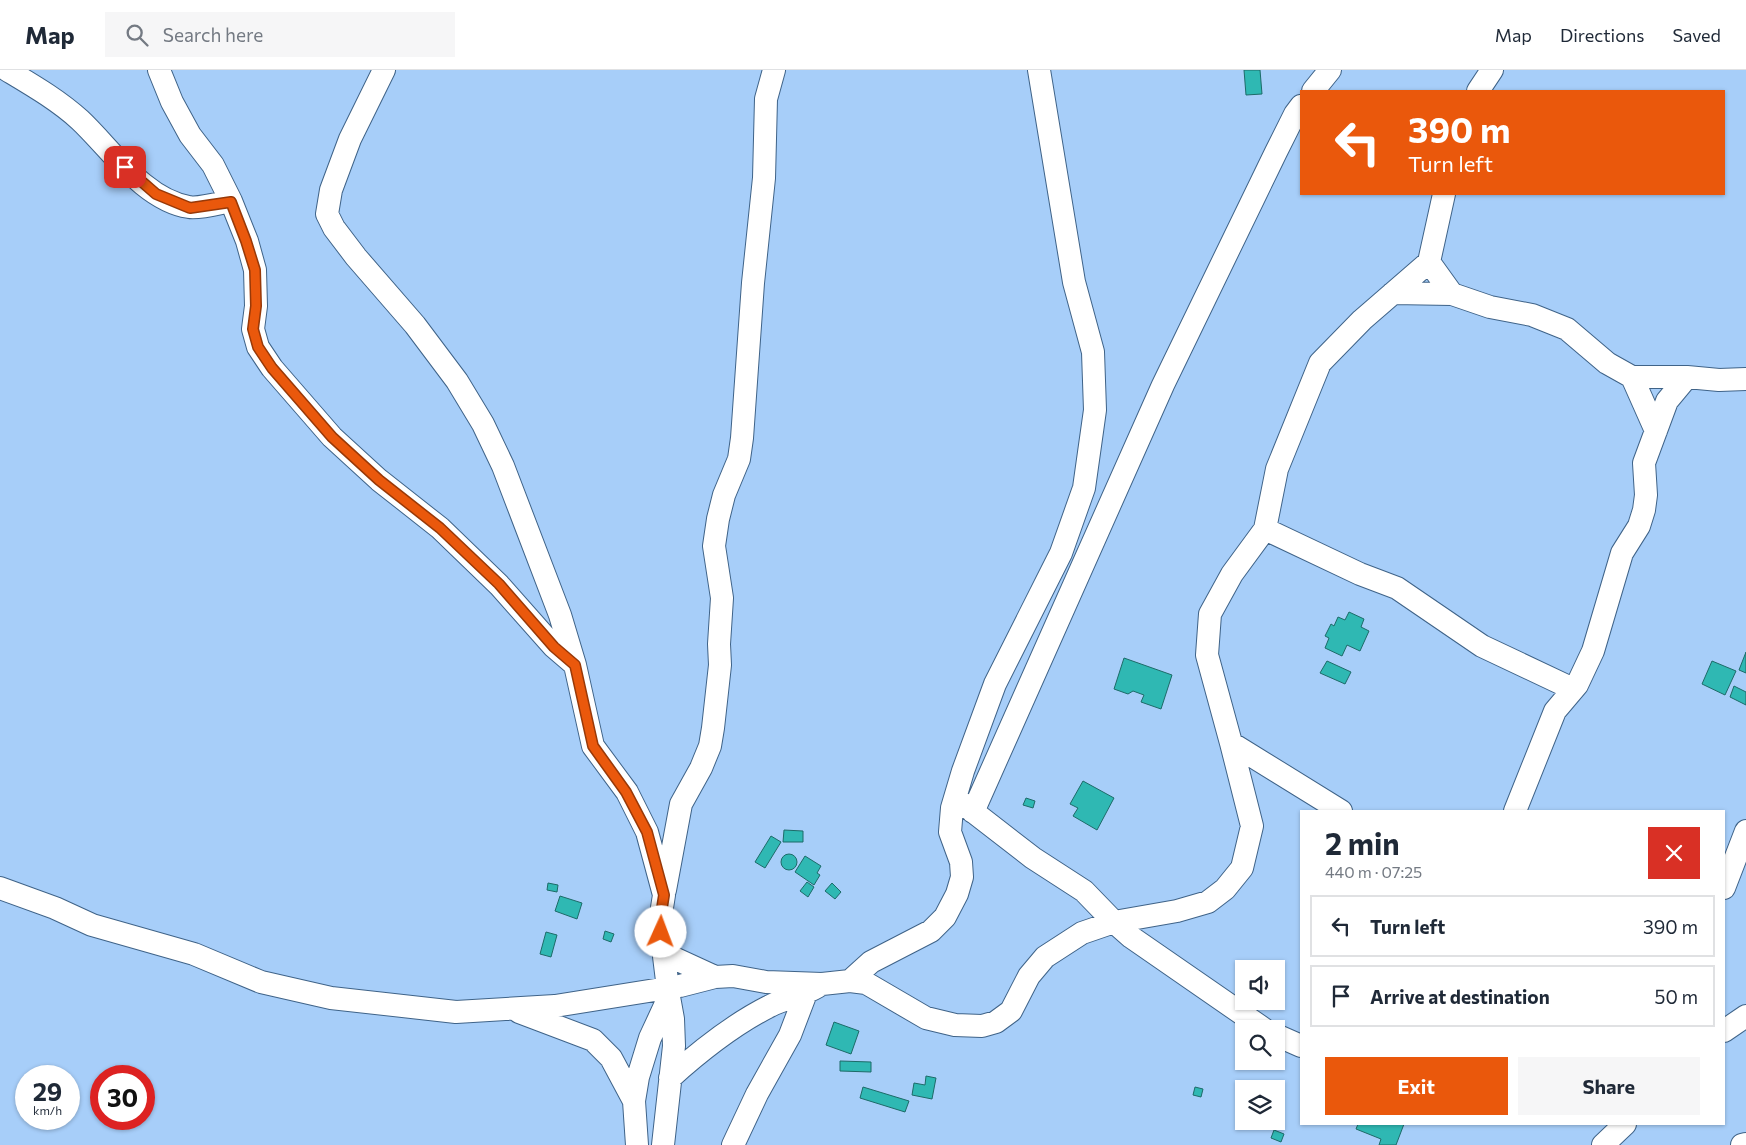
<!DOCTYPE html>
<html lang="en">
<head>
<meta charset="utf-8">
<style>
  :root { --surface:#fff; --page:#f6f6f7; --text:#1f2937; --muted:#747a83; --line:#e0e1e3; --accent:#ea580c }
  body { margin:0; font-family:Commissioner,sans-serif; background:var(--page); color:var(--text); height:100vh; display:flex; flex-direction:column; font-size:19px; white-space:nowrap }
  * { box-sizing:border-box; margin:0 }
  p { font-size:16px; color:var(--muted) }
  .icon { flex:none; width:28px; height:28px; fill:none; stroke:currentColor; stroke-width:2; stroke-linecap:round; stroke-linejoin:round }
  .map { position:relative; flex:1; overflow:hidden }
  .drawer { position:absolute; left:1300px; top:740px; width:425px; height:315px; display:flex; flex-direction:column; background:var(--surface); border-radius:0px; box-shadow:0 1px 4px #0004 }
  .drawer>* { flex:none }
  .guide { position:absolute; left:1300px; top:20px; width:425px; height:105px; border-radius:0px; box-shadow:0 1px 4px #0004; background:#ea580c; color:#fff; overflow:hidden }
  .tools { position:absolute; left:1235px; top:890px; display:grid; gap:10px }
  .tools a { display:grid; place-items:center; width:50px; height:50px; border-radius:0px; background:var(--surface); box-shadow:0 1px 4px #0004; font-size:25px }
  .speed { position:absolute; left:15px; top:995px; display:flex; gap:10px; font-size:25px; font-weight:700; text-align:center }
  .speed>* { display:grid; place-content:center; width:65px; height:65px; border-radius:50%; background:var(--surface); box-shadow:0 1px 4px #0004; line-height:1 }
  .speed small { font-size:12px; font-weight:400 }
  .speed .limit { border:8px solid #d22; background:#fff; color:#111 }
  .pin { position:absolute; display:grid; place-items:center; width:42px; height:42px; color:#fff; margin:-21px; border-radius:10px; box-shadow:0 2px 8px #0006 }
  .me { position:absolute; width:55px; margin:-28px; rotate:2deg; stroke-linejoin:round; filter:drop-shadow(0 0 4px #0008) }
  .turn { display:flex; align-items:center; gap:18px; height:105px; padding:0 25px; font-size:22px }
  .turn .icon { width:65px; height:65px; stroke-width:2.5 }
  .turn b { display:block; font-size:35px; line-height:42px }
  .round { display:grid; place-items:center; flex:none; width:52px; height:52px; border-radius:0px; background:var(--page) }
  .summary { display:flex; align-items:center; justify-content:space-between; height:85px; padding:0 25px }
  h1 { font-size:30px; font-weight:700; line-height:38px }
  .primary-button { display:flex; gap:10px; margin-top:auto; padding:10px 25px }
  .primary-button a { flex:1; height:58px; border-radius:0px; background:var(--accent); color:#fff; font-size:20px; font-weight:700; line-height:58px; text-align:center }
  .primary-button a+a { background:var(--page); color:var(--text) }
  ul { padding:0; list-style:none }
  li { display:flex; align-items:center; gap:15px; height:62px; margin:0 10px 8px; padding:0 15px; border:2px solid var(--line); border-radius:0px }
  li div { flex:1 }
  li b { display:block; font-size:19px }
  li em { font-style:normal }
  header { display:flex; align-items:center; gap:30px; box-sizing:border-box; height:70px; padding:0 25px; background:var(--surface); border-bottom:1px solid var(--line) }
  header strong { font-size:24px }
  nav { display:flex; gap:28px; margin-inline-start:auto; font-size:18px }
  .search { width:350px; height:45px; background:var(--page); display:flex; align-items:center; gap:12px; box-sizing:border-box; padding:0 18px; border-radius:0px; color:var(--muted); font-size:19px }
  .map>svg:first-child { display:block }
  .building { fill:#2fb8b3; stroke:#1d6b68 }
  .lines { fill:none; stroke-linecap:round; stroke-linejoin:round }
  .minor-casing { stroke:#3f6388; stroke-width:24 }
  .minor { stroke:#fff; stroke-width:22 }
  .route-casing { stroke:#983908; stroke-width:12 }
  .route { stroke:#ea580c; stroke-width:9 }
</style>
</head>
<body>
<header>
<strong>Map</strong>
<div class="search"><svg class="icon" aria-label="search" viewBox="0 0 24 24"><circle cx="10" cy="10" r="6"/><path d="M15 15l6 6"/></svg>Search here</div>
<nav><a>Map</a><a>Directions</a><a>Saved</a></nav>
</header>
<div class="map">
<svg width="1746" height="1075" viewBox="0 0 1746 1075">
  <rect width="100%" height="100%" fill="#a7cef9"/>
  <!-- building -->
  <path class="building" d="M1244,0H1260L1262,24L1246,25Z
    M1349,542L1364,549L1361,557L1369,561L1360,581L1347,575L1342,586L1325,578L1329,568L1325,566L1331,554L1334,556L1338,547L1345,550Z
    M1746,582V603L1739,600Z
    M1124,588L1172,605L1161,639L1141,632L1144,625L1133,621L1128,624L1114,619Z
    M1327,591L1351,602L1345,614L1320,603Z
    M1712,591L1736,601L1725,625L1702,614Z
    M1734,616L1746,622V635L1730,627Z
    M1083,711L1114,728L1097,760L1073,746L1078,738L1070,734Z
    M1026,728L1035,731L1033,738L1023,735Z
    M784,760L803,761V772H783Z
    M771,766L781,772L765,798L755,792Z
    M781 792a8 8 0 1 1 16 0a8 8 0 1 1-16 0Z
    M805,786L821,796L817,803L820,805L814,815L795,802Z
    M807,812L814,817L808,827L800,821Z
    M548,813L558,815L557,822L547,820Z
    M832,813L841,822L835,829L825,821Z
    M560,826L582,833L577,849L555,841Z
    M605,861L614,864L611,872L603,869Z
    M546,862L557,865L551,887L540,884Z
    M834,952L859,961L851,984L826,975Z
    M840,991L871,992V1002L840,1001Z
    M926,1006L936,1008L932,1029L912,1025L914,1013L925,1015Z
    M863,1017L909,1031L905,1042L860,1028Z
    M1195,1017L1203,1019L1201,1027L1193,1025Z
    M1358,1054H1404L1396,1075H1379L1381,1069L1356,1059Z
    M1274,1060L1284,1064L1281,1072L1271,1068Z"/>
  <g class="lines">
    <defs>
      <path id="minor" d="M7,0C32,15 58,30 80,50C111,79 144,130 189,137C199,139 220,133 231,131
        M159,0L172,32L190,65L213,95L231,131L247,171L255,200L256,236L253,259L258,277L272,298L332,367L379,410L440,458L499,515L554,577L575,595L593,676L627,722L647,762L664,825L661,844V862L669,927L650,968L638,1007L634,1031L637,1075
        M384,0L350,69L331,120L327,144L334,158L356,187L415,255L457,311L483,354L503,396L560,545L575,595
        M1313,21L1330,0
        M1478,21L1492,0
        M1429,192L1452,224L1490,237L1532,245L1567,259L1607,293L1632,307H1687
        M1393,223L1452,224
        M1632,307L1656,361
        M1265,459L1360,504L1397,518L1482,576L1573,619
        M1231,673L1207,585L1210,544L1232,504L1265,459L1277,399L1320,293L1362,250L1429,192L1444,124
        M962,733L1033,788L1084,821L1114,852L1177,841L1208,832L1225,819L1242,798L1252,756L1231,673L1341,741
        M1515,741L1555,641L1577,615L1593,581L1622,483L1639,456L1644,440L1646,425L1644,393L1667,331L1687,307L1719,310L1746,309
        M973,742L1163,315L1276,82L1295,44L1301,36
        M0,818L55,838L92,855L194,884L261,912L331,928L456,942L555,936L680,916L715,907L733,906L766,912L822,914L850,911L866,913L926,948L955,955L982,956L996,952L1011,941L1029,906L1045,887L1082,863L1114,852L1131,867L1264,959
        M1724,818L1746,761
        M665,820L681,734L701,698L710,676L713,658L720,595L719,574L722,528L714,476L718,449L724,425L739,389L742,368L753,213L764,108L766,29L774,0
        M665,884L715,907
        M850,911L871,892L931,861L945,847L957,824L962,807L961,792L950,762L952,738L963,701L995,614L1061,483L1084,418L1095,340L1093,282L1074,212L1039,0
        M519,942L593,970L611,988L634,1031
        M1724,961L1746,946
        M1276,965L1301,976
        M670,1008C701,980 734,954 770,936C785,928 802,926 817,917
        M663,1075L674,976L673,949L669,927
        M733,1075L757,1024L790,965L806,923
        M1603,1075L1625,1054
        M1742,1075L1746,1074"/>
    </defs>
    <!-- minor casing -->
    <use href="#minor" class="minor-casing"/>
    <!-- minor -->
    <use href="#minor" class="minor"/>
  </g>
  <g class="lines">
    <defs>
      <path id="route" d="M125,97L156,124L190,138L231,132L246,171L255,200L256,236L253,259L258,277L272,298L332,367L379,410L440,458L499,514L554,577L575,595L593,676L626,722L647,762L664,825L661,844V862"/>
    </defs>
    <!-- route casing -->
    <use href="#route" class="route-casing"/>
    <!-- route -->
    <use href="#route" class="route"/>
  </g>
</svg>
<div class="tools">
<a><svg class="icon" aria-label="sound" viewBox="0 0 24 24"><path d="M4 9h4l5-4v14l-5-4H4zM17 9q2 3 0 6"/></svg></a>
<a><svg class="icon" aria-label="search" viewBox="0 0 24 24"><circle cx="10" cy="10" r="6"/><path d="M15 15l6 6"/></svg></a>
<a><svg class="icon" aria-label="layers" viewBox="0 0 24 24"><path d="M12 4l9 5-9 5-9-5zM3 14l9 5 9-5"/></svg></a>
</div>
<div class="speed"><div>29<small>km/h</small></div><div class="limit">30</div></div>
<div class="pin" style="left:125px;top:97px;background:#d93025"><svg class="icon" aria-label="arrive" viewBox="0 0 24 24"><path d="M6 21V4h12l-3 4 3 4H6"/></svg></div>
<svg class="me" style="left:661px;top:862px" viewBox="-20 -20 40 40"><circle r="19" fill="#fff"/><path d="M0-13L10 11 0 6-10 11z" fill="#ea580c"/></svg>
<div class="guide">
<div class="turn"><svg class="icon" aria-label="left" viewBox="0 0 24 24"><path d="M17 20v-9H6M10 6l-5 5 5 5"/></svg><div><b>390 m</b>Turn left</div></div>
</div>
<section class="drawer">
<div class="summary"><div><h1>2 min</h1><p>440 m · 07:25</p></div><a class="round" style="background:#d93025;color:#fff"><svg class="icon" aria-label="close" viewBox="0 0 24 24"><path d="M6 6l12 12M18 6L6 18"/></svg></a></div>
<ul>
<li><svg class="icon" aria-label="left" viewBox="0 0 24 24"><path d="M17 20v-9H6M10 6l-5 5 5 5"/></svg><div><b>Turn left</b></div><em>390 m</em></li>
<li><svg class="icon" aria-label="arrive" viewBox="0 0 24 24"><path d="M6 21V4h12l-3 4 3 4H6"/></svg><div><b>Arrive at destination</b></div><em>50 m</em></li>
</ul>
<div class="primary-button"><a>Exit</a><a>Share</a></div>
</section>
</div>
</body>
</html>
